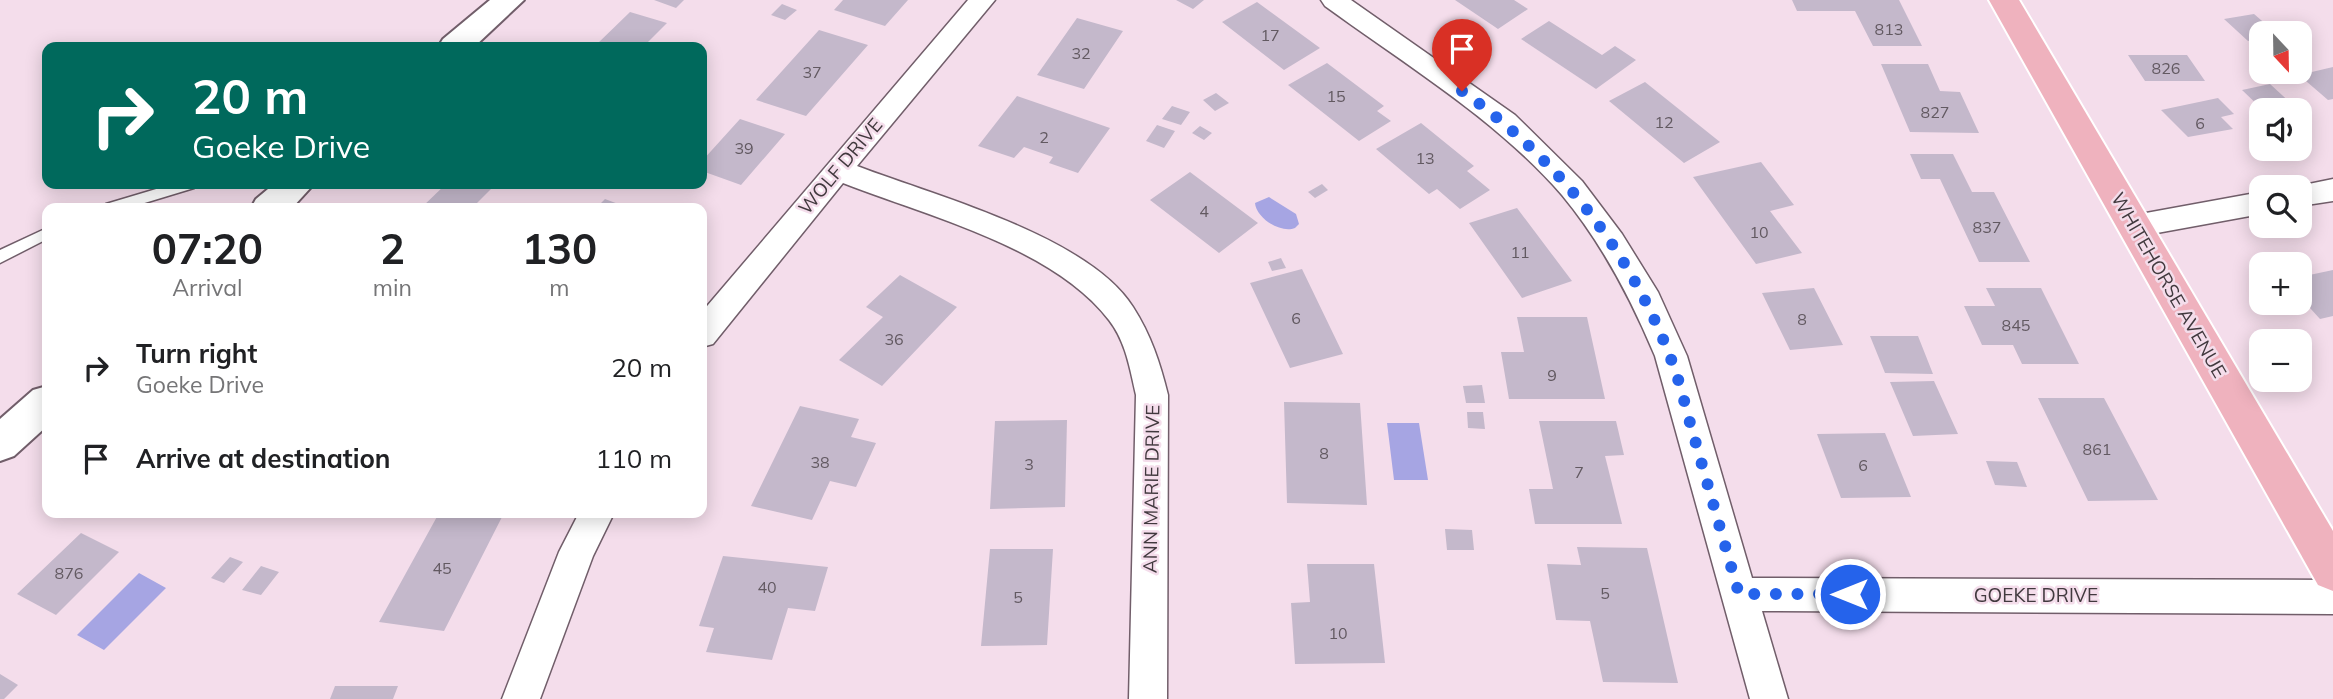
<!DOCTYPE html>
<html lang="en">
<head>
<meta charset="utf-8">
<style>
  :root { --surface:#fff; --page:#f6f6f6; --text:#202124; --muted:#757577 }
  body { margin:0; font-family:Mulish,sans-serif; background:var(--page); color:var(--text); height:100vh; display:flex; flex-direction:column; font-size:26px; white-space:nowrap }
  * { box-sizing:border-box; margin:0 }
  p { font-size:23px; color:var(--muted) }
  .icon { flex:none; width:38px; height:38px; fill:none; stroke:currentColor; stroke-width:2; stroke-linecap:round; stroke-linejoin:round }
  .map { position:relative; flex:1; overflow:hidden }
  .details { position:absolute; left:42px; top:203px; width:665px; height:315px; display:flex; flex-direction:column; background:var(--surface); border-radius:14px; box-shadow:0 4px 18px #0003 }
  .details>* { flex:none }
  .top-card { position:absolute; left:42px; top:42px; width:665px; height:147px; border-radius:14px; box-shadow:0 4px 18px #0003; background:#00695c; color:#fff; overflow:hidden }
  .needle { width:46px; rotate:158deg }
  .tools { position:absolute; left:2249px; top:21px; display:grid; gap:14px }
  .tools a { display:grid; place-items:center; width:63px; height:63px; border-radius:14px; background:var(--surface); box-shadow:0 4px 18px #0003; font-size:35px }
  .pin { position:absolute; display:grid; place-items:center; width:60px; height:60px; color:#fff; margin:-72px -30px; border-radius:50% 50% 50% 0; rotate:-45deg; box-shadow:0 0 7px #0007 }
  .pin .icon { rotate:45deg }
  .me { position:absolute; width:77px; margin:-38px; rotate:270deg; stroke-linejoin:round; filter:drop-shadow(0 0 5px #0008) }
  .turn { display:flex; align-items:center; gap:24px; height:147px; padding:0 35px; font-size:32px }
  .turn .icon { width:91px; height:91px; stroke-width:2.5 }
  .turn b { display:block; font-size:49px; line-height:60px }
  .eta { display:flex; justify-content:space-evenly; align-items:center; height:119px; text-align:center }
  .eta b { font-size:42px; font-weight:700; line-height:49px }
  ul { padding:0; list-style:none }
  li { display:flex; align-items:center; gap:21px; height:91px; padding:0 35px }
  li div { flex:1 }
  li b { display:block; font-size:26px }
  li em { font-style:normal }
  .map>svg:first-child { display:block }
  .water { fill:#a6a5e3 }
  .building { fill:#c4b8cb }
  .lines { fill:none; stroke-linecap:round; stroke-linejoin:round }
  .lane-casing { stroke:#715e6a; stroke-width:3 }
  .street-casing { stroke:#715e6a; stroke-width:3 }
  .secondary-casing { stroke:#715e6a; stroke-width:4 }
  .primary-casing { stroke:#fff; stroke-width:4 }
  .lane { fill:#fff; fill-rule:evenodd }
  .street { fill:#fff; fill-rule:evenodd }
  .secondary { fill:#fff; fill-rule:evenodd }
  .primary { fill:#efb2be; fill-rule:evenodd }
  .route { stroke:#2563eb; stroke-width:12; stroke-dasharray:0 21.6 }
  .labels { text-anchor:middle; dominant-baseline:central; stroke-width:5; stroke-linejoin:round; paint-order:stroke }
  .number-label { font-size:16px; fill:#625961 }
  .street-label { font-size:19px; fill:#41393e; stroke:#f4ddeb }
</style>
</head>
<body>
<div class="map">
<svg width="2333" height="699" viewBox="0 0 2333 699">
  <rect width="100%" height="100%" fill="#f4ddeb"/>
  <!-- water -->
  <path class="water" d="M1269,197L1296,214L1299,224L1295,228C1281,234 1256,218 1255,203Z
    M1387,423H1419L1428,480H1394Z
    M139,573L166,588L104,650L77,635Z"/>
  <!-- building -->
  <path class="building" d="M654,0H684L676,8Z
    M843,0H908L885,26L834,10Z
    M1176,0H1204L1193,9Z
    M1455,0H1514L1528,9L1498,29Z
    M1792,0H1899L1922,46H1873L1855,11H1797Z
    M1257,2L1320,48L1284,70L1222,22Z
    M782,4L797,10L785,20L771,15Z
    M630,12L667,23L643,47L596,45Z
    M2254,14L2276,33H2261V39L2248,41L2224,19Z
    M1077,18L1123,31L1084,89L1037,75Z
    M1549,21L1602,55L1615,46L1636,60L1596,89L1521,39Z
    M819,30L868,45L806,116L756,100Z
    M2128,55H2187L2205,81H2145Z
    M1327,63L1384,106L1377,111L1391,121L1359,141L1288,85Z
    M1881,64H1928L1940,91L1960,92L1979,133L1910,132Z
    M2333,67V99L2328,100L2299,75Z
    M1645,82L1720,142L1684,163L1609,101Z
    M2270,84L2295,107L2263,110L2242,90Z
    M1216,93L1229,103L1215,111L1203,100Z
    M1017,96L1110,128L1078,173L1049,163L1053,157L1024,147L1014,158L978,146Z
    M2218,98L2234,114L2221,117L2233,129L2188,137L2161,110Z
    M1172,106L1190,112L1181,125L1162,119Z
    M740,119L785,134L741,185L702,171V161Z
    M1421,123L1474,166L1467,171L1490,190L1460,209L1437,189L1429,194L1376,149Z
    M1157,125L1175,131L1164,148L1146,141Z
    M1200,126L1212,133L1204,140L1192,133Z
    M1910,154H1953L1972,192H1994L2030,262H1979L1940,179H1921Z
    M1761,162L1794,205L1770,211L1802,253L1756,264L1693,177Z
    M1190,172L1258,223L1219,253L1150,200Z
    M446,184H496L472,208H421Z
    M1322,184L1328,190L1315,198L1308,192Z
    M605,199L629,208H596Z
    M1517,208L1572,281L1522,298L1469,223Z
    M1281,258L1286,268L1272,271L1268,262Z
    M1302,269L1343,354L1290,368L1250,283Z
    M2333,270V316L2320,319L2300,297V277Z
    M900,275L957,307L882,386L839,360L883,317L866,307Z
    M1814,288L1843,345L1790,350L1762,293Z
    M1986,288H2041L2079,364H2022L2013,345H1982L1964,306H1995Z
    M1517,317H1587L1605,399H1509L1501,352H1524Z
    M1870,336H1918L1933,374L1885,373Z
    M1934,381L1958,434L1913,436L1890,382Z
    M1482,385L1485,403H1466L1463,386Z
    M2038,398H2104L2158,500L2088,501Z
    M1284,402L1360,403L1367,505L1287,503Z
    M800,406L859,419L851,437L876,443L856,487L830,481L812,520L751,506Z
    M1467,412H1483L1485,429L1468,428Z
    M1067,420L1065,507L990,509L995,421Z
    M1539,421H1616L1624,455L1605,456L1622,524H1535L1529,489H1553Z
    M1885,433L1911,497L1841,498L1817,434Z
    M1986,461L2017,462L2027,487L1995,485Z
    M439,513L503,515L444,631L379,622Z
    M1445,529L1472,530L1474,550H1447Z
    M81,533L119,552L56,615L17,594Z
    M1577,547L1647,548L1678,683L1603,682L1590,621L1556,620L1547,564L1581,565Z
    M990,549H1053L1047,645L981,646Z
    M723,556L828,567L815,611L788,608L772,660L706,652L714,628L699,626Z
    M230,557L243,562L224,583L211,578Z
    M1307,564H1374L1385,663L1295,664L1291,603L1310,602Z
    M261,566L279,572L261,595L242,590Z
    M0,674L18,685L4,699H0Z
    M335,686H398L393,699H330Z"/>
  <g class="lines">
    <defs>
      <path id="lane" d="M173,184H196L194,188L128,208H104L106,204Z
        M47,228V239L0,263V250Z"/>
      <path id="street" d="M968,0H995L857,166C935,196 1088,236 1133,307C1151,335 1160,363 1168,395L1167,699H1129L1136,395C1130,369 1126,342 1109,320C1053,247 927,216 843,183L713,344L702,347V312Z
        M1321,0H1351L1515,115L1582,181L1622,234L1658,292L1687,356L1752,578L2333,580V614L1762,611L1788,699H1750L1655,356C1631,299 1602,243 1562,195C1496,119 1406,65 1325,6Z
        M2333,179V201L2300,206V187H2294Z
        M2261,192V214L2135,237L2125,234L2120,226L2125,218L2135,215Z
        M579,513H614L593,556L540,699H502L559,552Z"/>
      <path id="secondary" d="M490,0H524L474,47H438L443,39Z
        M274,184H314L292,208H251L256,199Z
        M47,386V426L14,456L0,461V419L33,390Z"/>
      <path id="primary" d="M1989,0H2019L2333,531V591L2318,585Z"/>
    </defs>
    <!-- lane casing -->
    <use href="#lane" class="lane-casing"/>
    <!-- street casing -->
    <use href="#street" class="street-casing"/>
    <!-- secondary casing -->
    <use href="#secondary" class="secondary-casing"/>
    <!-- primary casing -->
    <use href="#primary" class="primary-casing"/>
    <!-- lane -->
    <use href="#lane" class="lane"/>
    <!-- street -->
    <use href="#street" class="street"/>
    <!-- secondary -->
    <use href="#secondary" class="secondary"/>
    <!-- primary -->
    <use href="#primary" class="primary"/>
  </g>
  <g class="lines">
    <!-- route -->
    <path class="route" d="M1462,91C1556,158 1627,246 1669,354C1679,378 1685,405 1692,430C1708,485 1723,539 1739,594H1850"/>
  </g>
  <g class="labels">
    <!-- number labels -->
    <g class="number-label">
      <text x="1889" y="29">813</text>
      <text x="1270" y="35">17</text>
      <text x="1081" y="53">32</text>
      <text x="2166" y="68">826</text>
      <text x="812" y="72">37</text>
      <text x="1336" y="96">15</text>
      <text x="1935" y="112">827</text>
      <text x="1664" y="122">12</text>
      <text x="2200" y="123">6</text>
      <text x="1044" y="137">2</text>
      <text x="744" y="148">39</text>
      <text x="1425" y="158">13</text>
      <text x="1204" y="211">4</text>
      <text x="1987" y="227">837</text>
      <text x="1759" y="232">10</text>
      <text x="1520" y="252">11</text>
      <text x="1296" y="318">6</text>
      <text x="1802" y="319">8</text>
      <text x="2016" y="325">845</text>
      <text x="894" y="339">36</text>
      <text x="1552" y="375">9</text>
      <text x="2097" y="449">861</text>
      <text x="1324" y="453">8</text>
      <text x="820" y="462">38</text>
      <text x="1029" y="464">3</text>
      <text x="1863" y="465">6</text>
      <text x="1579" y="472">7</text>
      <text x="442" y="568">45</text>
      <text x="69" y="573">876</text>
      <text x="767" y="587">40</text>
      <text x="1605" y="593">5</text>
      <text x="1018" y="597">5</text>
      <text x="1338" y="633">10</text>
    </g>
    <!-- street labels -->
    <g class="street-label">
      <text transform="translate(840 166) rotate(-50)">WOLF DRIVE</text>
      <text transform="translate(2169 285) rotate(60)">WHITEHORSE AVENUE</text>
      <text transform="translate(1151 489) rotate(-89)">ANN MARIE DRIVE</text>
      <text x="2036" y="595">GOEKE DRIVE</text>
    </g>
  </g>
</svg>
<div class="tools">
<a><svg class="needle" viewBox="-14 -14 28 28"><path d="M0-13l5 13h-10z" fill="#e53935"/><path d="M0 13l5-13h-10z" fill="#757577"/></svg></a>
<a><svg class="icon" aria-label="sound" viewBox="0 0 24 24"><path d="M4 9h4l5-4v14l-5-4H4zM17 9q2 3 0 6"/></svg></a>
<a><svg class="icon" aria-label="search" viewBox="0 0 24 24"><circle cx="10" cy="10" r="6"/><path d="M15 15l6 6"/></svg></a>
<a>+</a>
<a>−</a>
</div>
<div class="pin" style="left:1462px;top:91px;background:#d93025"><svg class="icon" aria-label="arrive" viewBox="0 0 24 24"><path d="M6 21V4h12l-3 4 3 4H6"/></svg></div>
<svg class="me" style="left:1850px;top:594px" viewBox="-20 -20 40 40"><circle r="17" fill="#2563eb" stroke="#fff" stroke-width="3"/><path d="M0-11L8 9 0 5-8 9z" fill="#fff"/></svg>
<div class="top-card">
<div class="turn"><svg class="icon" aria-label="right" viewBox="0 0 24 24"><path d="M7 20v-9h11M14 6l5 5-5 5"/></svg><div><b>20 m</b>Goeke Drive</div></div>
</div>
<section class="details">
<div class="eta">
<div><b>07:20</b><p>Arrival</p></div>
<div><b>2</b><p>min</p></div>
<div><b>130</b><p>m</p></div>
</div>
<ul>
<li><svg class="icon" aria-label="right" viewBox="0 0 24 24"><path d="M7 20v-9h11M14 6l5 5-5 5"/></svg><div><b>Turn right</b><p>Goeke Drive</p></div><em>20 m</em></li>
<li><svg class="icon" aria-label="arrive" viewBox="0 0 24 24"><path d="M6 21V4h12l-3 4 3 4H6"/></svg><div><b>Arrive at destination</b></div><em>110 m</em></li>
</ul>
</section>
</div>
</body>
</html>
